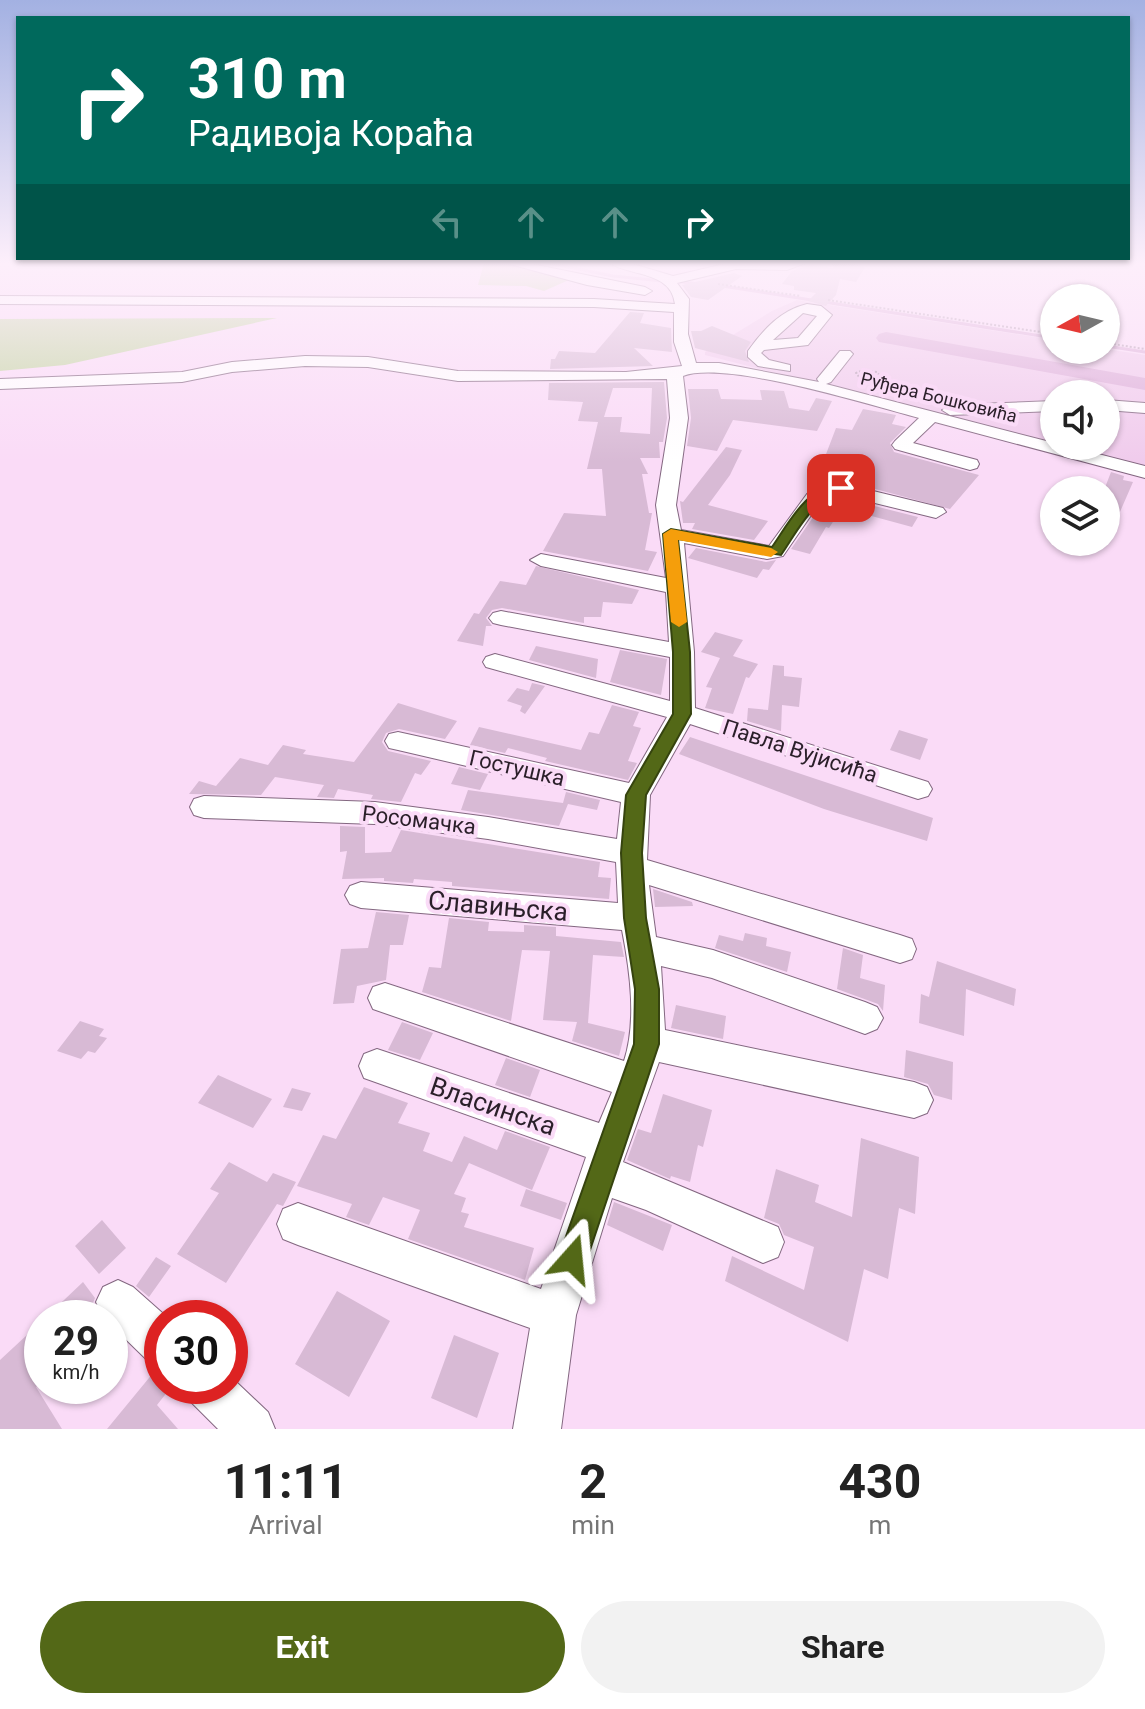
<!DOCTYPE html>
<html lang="en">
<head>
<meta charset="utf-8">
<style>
  :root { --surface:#fff; --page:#f2f2f2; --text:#222; --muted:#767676; --accent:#536817 }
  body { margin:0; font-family:Roboto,sans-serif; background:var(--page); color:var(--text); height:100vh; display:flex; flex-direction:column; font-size:30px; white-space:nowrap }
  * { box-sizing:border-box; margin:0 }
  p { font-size:26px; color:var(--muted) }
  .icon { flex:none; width:44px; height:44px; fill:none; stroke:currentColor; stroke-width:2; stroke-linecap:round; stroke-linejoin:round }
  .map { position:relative; height:1429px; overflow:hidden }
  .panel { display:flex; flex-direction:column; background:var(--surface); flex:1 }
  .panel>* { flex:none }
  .top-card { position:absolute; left:16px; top:16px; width:1114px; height:244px; border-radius:0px; box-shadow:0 2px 6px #0004; background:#00695c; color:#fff; overflow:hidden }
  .needle { width:52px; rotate:262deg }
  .controls { position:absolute; left:1040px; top:284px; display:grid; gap:16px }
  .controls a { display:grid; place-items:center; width:80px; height:80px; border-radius:50%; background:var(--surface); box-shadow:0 2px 6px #0004; font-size:40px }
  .speed { position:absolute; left:24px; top:1300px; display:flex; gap:16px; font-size:40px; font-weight:700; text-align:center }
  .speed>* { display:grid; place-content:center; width:104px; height:104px; border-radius:50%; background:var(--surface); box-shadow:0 2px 6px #0004; line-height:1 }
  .speed small { font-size:20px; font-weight:400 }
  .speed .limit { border:12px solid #d22; background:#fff; color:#111 }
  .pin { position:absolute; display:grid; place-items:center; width:68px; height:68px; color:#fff; margin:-34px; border-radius:16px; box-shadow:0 4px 12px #0006 }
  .me { position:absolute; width:88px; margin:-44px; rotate:18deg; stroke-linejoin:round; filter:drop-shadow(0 0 6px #0008) }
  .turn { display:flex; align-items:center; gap:28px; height:168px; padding:0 40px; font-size:36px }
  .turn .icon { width:104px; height:104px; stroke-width:2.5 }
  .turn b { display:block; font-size:56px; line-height:68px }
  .lanes { display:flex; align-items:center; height:76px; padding:0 40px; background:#0003; justify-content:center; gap:40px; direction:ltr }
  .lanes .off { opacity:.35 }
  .eta { display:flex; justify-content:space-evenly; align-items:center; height:136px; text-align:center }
  .eta b { font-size:48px; font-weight:700; line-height:56px }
  .button { display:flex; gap:16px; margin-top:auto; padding:16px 40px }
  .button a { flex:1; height:92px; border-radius:48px; background:var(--accent); color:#fff; font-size:32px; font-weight:700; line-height:92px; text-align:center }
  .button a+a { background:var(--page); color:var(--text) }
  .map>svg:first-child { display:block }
  .built { fill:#f0cbec }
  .green { fill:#c3d5a2 }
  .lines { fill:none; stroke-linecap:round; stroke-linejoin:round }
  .stream { stroke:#dcadd8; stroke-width:3 }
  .river { fill:#dcadd8; fill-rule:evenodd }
  .building { fill:#d8bad5; fill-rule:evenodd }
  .minor-casing { stroke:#836780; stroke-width:2 }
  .path { stroke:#b89fb6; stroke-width:2; stroke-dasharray:2 2; stroke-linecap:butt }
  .minor { fill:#fff; fill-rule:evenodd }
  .route { fill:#536817; stroke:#36440f; stroke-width:2 }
  .slow { fill:#f59e0b }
  .labels { text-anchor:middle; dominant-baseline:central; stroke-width:8; stroke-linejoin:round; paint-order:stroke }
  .far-street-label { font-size:18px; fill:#2a1f29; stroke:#fadbf7 }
  .street-label { font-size:22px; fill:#2a1f29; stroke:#fadbf7 }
  .near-street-label { font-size:26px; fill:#2a1f29; stroke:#fadbf7 }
</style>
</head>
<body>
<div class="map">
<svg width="1145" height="1429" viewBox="0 0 1145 1429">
  <rect width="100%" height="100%" fill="#fadbf7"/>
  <!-- built -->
  <path class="built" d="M797,300L1054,340V350L1106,349L1145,355V467L1061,446H1106V394H1054V444L705,355V352L772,311Z"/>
  <!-- green -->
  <path class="green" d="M484,263L514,264L571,279L544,291L526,286L478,285Z
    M277,318L65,365L0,371V319Z"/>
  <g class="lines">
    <!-- stream -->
    <path class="stream" d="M544,262L613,276L663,281
      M674,281L699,284
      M722,286L1054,338
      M1106,346L1145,352"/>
    <!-- river -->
    <path class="river" d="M886,332L1145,378V390L879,342L876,338L879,334Z"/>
  </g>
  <!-- building -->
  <path class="building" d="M832,262H847L865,267L856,282L840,279L836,295L826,306L808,301L816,293L794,290V286L782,284L792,271L810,265L833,268Z
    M734,273L742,276L708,300L691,297L682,285Z
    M630,312L644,313L640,323L671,328L672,352L634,348L653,366L550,369L551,359H555L559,351L595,353Z
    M712,326L751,342L745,351L749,362L695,348L691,331H701Z
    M664,382L667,418L663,442H659L660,458H640L648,474H642L649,513H652L645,550L657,552L648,571L543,551L564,513L606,516L602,469H587L598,422L578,421L583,402L548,400L549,383ZM613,388H652L650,434L620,432L622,417H604Z
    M688,389H718L721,399L762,400L760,390L784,391L789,408L809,411L816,398L832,401L817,431L733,420L717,451L687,446L691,418Z
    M863,409L896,415L892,424L906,427L890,443L894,452L979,475L950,509L834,478L845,465L823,462L836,428L852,430Z
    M726,447L742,450L730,475L708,505L768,521L754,540L692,529L695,523H683L680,501L683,502Z
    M1111,472L1124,476L1123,480L1133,482L1106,544V485Z
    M835,496L918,517L912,527L842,508L829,528L826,527L810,554L791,549L816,513Z
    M696,548L766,562L776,560L769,570L763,569L757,578L688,558Z
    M536,566L639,590L632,604L603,602L601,617H584V623L502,608L492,610L486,618L492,626H486L483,646L457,641L474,613L479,614L500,581L526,585Z
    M715,632L743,640L733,656L758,664L749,678L746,677L733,714L705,708L712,688L706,687L720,658L701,652Z
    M536,646L598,659L596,678L529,660Z
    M620,650L667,659L661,695L610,682Z
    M773,665L784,666V676L802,678L799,707L782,705L781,731L747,721L748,708L768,710Z
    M532,683L545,686L525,714L520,711L522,706L507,701L517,688L529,691Z
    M398,703L457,721L445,739L399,729L386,733L382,742L388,751L431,761L421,775L415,773L401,802L371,799L373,795L338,789L334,798L317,797L324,785L275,777L261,795L189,794L199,781L216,786L240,758L268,765L283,745L306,750L303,754L354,762Z
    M612,705L639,712L633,726L641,728L628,761L637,763L628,780L545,761L547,758L508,748L505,753L470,745L479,727L581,750L589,732L599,734Z
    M899,730L928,739L920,760L890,750Z
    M690,737L933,818L927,841L824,809L679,754Z
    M459,767L488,774L480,790L451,784Z
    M468,790L563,803L566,792L600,800L597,810L568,804L559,826L461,810Z
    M340,826L365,827V853L391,852L401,830L600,862L598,877L611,878L609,899L452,886V882L414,879L413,883L384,881V878L342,879L347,851L340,852Z
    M653,889L692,902L693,906L655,907Z
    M376,912L409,915L403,945H390L386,980L357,986L354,1003L333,1004L341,949L368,948Z
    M449,918L489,922L488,931L524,932V925L556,927V936L621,942L624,957L593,955L588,1023L625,1032L619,1056L572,1041L577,1022L543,1020L550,951L522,950L511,1021L422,992L429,967L441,968Z
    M745,933L767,938L766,946L791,952L787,972L715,948L719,935L743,941Z
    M843,948L863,955L860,978L885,985L883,1011L878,1004L837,989Z
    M937,961L1016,989L1014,1006L966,989L964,1036L919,1023L921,994L929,997Z
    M676,1005L726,1016L723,1039L671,1028Z
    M80,1021L104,1029L99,1036L107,1038L95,1053L88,1051L81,1059L57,1051Z
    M402,1022L433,1033L420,1060L388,1050Z
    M906,1050L953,1062L952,1100L934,1095L928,1084L904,1077Z
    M506,1058L540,1070L530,1097L495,1085Z
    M218,1075L272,1099L253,1128L198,1103Z
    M364,1087L408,1103L398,1123L430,1133L423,1151L452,1162L464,1136L497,1150L505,1131L550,1147L532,1190L469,1163L454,1194L466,1198L461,1212L469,1214L464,1227L534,1248L525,1280L408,1239L420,1210L383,1197L369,1225L346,1217L352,1204L297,1186L323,1135L336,1139Z
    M292,1088L311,1093L302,1111L283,1107Z
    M663,1094L712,1110L703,1147L698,1145L690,1182L671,1176L670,1179L627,1160L638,1129L651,1133Z
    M861,1138L919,1157L915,1214L899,1208L888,1279L864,1269L848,1342L725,1281L732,1256L804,1290L814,1247L784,1235L779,1224L764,1218L776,1169L819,1185L815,1202L852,1217Z
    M229,1162L267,1182L273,1173L296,1182L283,1206L277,1204L226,1283L177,1254L219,1193L210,1189Z
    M526,1189L567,1203L561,1220L520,1206Z
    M614,1202L672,1225L663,1251L607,1225Z
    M102,1220L126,1248L99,1274L75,1246Z
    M156,1257L171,1266L149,1297L136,1286Z
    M83,1282L95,1298L93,1303L97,1311L90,1318H45Z
    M337,1291L390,1321L349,1397L295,1364Z
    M42,1321V1381L36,1387L62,1429H0V1360Z
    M454,1335L499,1353L477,1418L431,1398Z
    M158,1367L162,1368V1386H172L157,1405L178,1429H107Z"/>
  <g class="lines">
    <defs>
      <path id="minor" d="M502,262H522L645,287L652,291L645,295L587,285Z
        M608,262H626L673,276L733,262H808L787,270L736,269L677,283L689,299L688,334L696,363H719L819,382L817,379L840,351H850L853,354L831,382L826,384L1054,443V446H1067L1145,466V478L935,422L913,443L977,460L979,464L977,468L970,470L895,449L892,445L895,441L919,418C870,405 726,360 683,376L688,418L676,505L681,530L769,546L807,494L832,481L943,508L946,512L936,518L834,493L814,511L783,556L767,559L684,543L694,652L695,708L928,782L932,789L928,796L918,799L690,724L650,795L647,860L900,935L912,939L916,949L912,959L900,963L649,885L656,937L713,950L865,1002L877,1007L883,1018L877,1029L865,1034L712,978L661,966L665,1030L914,1082L927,1087L933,1100L927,1113L914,1118L659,1062L623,1162L778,1227L784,1242L778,1257L763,1263L646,1210L612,1198L576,1315L561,1429H513L530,1328L298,1245L283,1239L277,1224L283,1209L298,1203L541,1289L586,1157L364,1078L359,1066L364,1054L377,1049L599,1123L612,1092L373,1009L368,998L373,987L385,983L624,1061C637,1021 630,971 622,930L361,908L350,904L345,895L350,886L361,882L618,903L616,862L488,839L375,824L204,818L194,815L190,807L194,799L204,796L375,802L488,817L617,839L621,802L398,750L389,748L385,741L389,734L398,732L629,783L667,717L486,667L483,662L486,657L495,654L670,701V657L501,625L493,623L489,618L493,613L501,611L669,642L666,592L541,566L530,560L541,554L666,578L656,505L670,418L667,379L458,381L368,367L305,366L232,372L182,382L0,389V379L182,372L232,362L305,356L368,357L458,371L626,372L682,366L674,342V312L594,307L0,304V296L594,299L675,304C671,270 629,277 608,262Z
        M807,304L821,306L832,315L808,345L764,350L761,353L769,360L790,365V371L758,366L748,357V351C763,330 781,310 807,304ZM803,313L817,316L798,338L773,340Z
        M1106,400L1145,403V413L1106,410Z
        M1054,401V411L950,415L942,410L950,405Z
        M118,1280L133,1287L168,1318H162V1365L146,1359L110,1324V1318L103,1317L96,1302L103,1287Z
        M230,1376L268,1412L275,1429H218L191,1402L184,1386H230Z"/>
    </defs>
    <!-- minor casing -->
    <use href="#minor" class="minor-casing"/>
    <!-- path -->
    <path class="path" d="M718,284L801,296
      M828,300L1054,334
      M1106,343L1145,349
      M863,370L877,372L881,377L872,380L860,378L856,373Z"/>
    <!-- minor -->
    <use href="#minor" class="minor"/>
  </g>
  <!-- sky -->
  <linearGradient id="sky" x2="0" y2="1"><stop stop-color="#a3b1e2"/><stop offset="0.57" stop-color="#fdeffb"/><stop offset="1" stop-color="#fdeffb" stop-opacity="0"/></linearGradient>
  <rect width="1145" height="462" fill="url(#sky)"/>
  <!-- route -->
  <path class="route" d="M841,484L846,485V491C813,497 799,529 781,555L678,539L690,652L691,714L646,795L642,853L646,918L659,989V1044L587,1259L583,1269L572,1273L562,1269L558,1259L634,1044L635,989L624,918L621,853L626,795L673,714V652L663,534L671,529L772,547C790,521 807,486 841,484Z"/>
  <!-- slow -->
  <path class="slow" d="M671,529L771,548L778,552L771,557L678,540L687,622L679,627L671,622L663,534Z"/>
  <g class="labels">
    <!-- far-street labels -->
    <g class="far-street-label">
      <text transform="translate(939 397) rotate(14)">Руђера Бошковића</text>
    </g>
    <!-- street labels -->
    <g class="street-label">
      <text transform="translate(800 751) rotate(18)">Павла Вујисића</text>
      <text transform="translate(517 768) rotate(13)">Гостушка</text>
      <text transform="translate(419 820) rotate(7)">Росомачка</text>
    </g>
    <!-- near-street labels -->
    <g class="near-street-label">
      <text transform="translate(498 906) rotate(5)">Славињска</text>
      <text transform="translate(493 1106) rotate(19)">Власинска</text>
    </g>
  </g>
</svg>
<div class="controls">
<a><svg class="needle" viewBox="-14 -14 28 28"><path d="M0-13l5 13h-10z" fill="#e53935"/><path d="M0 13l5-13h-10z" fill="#767676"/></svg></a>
<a><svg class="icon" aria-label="sound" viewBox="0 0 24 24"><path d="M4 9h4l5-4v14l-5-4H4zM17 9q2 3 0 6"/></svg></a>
<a><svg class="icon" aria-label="layers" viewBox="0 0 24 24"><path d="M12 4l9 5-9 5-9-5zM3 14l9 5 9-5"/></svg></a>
</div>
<div class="speed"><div>29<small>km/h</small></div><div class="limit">30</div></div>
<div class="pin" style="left:841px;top:488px;background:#d93025"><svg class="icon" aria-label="arrive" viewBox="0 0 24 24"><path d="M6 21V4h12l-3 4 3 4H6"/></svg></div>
<svg class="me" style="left:572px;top:1259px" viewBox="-20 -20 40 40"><path d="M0-17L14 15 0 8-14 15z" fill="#536817" stroke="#fff" stroke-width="4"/></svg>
<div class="top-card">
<div class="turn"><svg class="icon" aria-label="right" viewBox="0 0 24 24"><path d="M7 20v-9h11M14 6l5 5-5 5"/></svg><div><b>310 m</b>Радивоја Кораћа</div></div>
<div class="lanes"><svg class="icon off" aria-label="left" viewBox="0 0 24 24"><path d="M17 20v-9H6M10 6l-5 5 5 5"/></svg><svg class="icon off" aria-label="ahead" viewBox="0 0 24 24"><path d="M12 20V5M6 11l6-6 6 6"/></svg><svg class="icon off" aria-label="ahead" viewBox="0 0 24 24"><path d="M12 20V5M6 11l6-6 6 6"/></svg><svg class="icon" aria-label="right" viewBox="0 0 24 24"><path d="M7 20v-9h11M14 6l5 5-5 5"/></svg></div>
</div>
</div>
<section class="panel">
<div class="eta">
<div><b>11:11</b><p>Arrival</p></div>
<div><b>2</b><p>min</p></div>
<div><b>430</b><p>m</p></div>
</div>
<div class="button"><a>Exit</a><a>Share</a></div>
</section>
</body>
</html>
